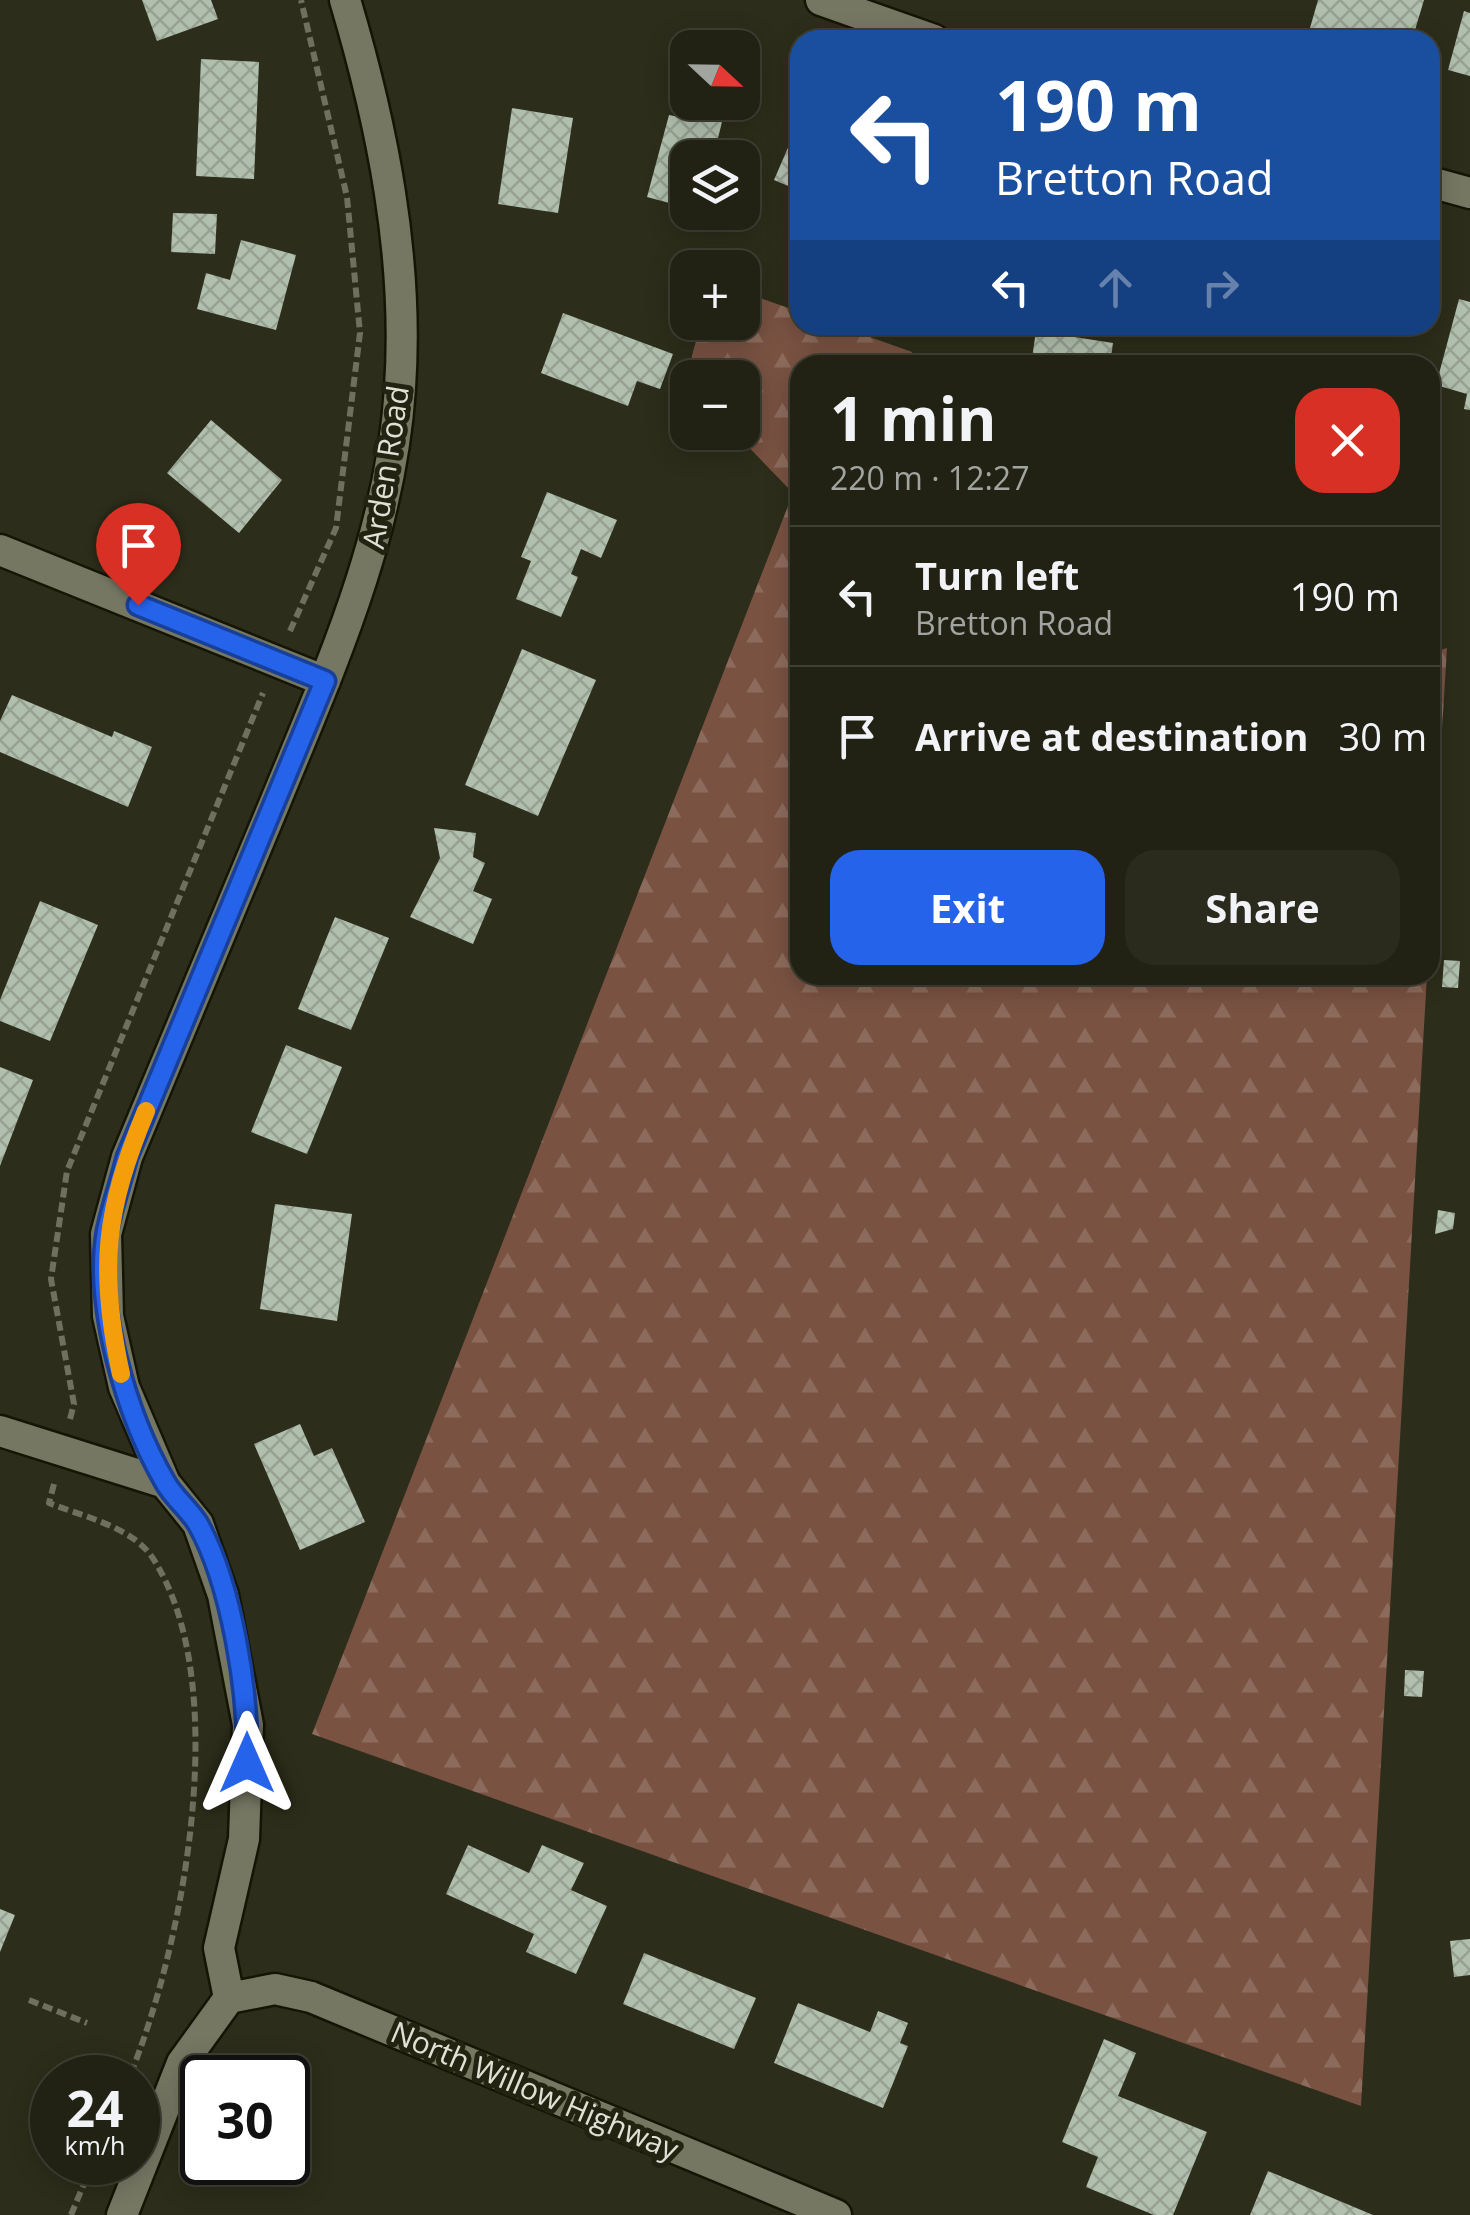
<!DOCTYPE html>
<html lang="en">
<head>
<meta charset="utf-8">
<style>
  :root { --surface:#222214; --page:#2a2a1d; --text:#f1f3f6; --muted:#a2a4a0; --line:#3f3f34; --accent:#2563eb }
  body { margin:0; font-family:"Open Sans",sans-serif; background:var(--page); color:var(--text); height:100vh; display:flex; flex-direction:column; font-size:38px; white-space:nowrap }
  * { box-sizing:border-box; margin:0 }
  p { font-size:32px; color:var(--muted) }
  .icon { flex:none; width:55px; height:55px; fill:none; stroke:currentColor; stroke-width:2; stroke-linecap:round; stroke-linejoin:round }
  .map { position:relative; flex:1; overflow:hidden }
  .panel { position:absolute; left:790px; top:355px; width:650px; height:630px; display:flex; flex-direction:column; background:var(--surface); border-radius:30px; box-shadow:0 5px 25px #0003,0 0 0 2px var(--line) }
  .panel>* { flex:none }
  .banner { position:absolute; left:790px; top:30px; width:650px; height:305px; border-radius:30px; box-shadow:0 5px 25px #0003,0 0 0 2px var(--line); background:#1a4fa0; color:#fff; overflow:hidden }
  .needle { width:65px; rotate:112deg }
  .controls { position:absolute; left:670px; top:30px; display:grid; gap:20px }
  .controls a { display:grid; place-items:center; width:90px; height:90px; border-radius:20px; background:var(--surface); box-shadow:0 5px 25px #0003,0 0 0 2px var(--line); font-size:50px }
  .speed { position:absolute; left:30px; top:2055px; display:flex; gap:20px; font-size:50px; font-weight:700; text-align:center }
  .speed>* { display:grid; place-content:center; width:130px; height:130px; border-radius:50%; background:var(--surface); box-shadow:0 5px 25px #0003,0 0 0 2px var(--line); line-height:1 }
  .speed small { font-size:25px; font-weight:400 }
  .speed .limit { border:5px solid #111; border-radius:15px; background:#fff; color:#111 }
  .pin { position:absolute; display:grid; place-items:center; width:85px; height:85px; color:#fff; margin:-102px -42px; border-radius:50% 50% 50% 0; rotate:-45deg; box-shadow:0 0 10px #0007 }
  .pin .icon { rotate:45deg }
  .me { position:absolute; width:110px; margin:-55px; rotate:0deg; stroke-linejoin:round; filter:drop-shadow(0 0 8px #0008) }
  .turn { display:flex; align-items:center; gap:35px; height:210px; padding:0 40px; font-size:45px }
  .turn .icon { width:130px; height:130px; stroke-width:2.5 }
  .turn b { display:block; font-size:70px; line-height:85px }
  .lanes { display:flex; align-items:center; height:95px; padding:0 40px; background:#0003; justify-content:center; gap:50px; direction:ltr }
  .lanes .off { opacity:.35 }
  .round { display:grid; place-items:center; flex:none; width:105px; height:105px; border-radius:30px; background:var(--page) }
  .headline { display:flex; align-items:center; justify-content:space-between; height:170px; padding:0 40px }
  h1 { font-size:60px; font-weight:700; line-height:75px }
  .action { display:flex; gap:20px; margin-top:auto; padding:20px 40px }
  .action a { flex:1; height:115px; border-radius:30px; background:var(--accent); color:#fff; font-size:40px; font-weight:700; line-height:115px; text-align:center }
  .action a+a { background:var(--page); color:var(--text) }
  ul { padding:0; list-style:none }
  li { display:flex; align-items:center; gap:30px; height:140px; padding:0 40px; border-top:2px solid var(--line) }
  li div { flex:1 }
  li b { display:block; font-size:38px }
  li em { font-style:normal }
  .map>svg:first-child { display:block }
  .forest { fill:url(#forest-firs) }
  .building { fill:url(#building-cross-hatch) }
  .lines { fill:none; stroke-linecap:round; stroke-linejoin:round }
  .minor-casing { stroke:#151505; stroke-width:35 }
  .path { stroke:#707060; stroke-width:6; stroke-dasharray:10 5; stroke-linecap:butt }
  .minor { stroke:#767763; stroke-width:30 }
  .route-casing { stroke:#184099; stroke-width:25 }
  .route { stroke:#2563eb; stroke-width:18 }
  .slow { stroke:#f59e0b; stroke-width:18 }
  .labels { text-anchor:middle; dominant-baseline:central; stroke-width:10; stroke-linejoin:round; paint-order:stroke }
  .street-label { font-size:30px; fill:#e0e0d5; stroke:#232312 }
</style>
</head>
<body>
<div class="map">
<svg width="1470" height="2215" viewBox="0 0 1470 2215">
  <defs>
    <pattern id="forest-firs" width="22" height="20" patternUnits="userSpaceOnUse" patternTransform="scale(2.5)"><rect width="22" height="20" fill="#795242"/><path d="M5 1l3.5 6h-7zM16 11l3.5 6h-7z" fill="#8c6b5c"/></pattern>
    <pattern id="building-cross-hatch" width="8" height="8" patternUnits="userSpaceOnUse" patternTransform="scale(2.5)"><rect width="8" height="8" fill="#b1c0ae"/><path d="M0 0l8 8M0 8l8-8" fill="none" stroke="#96a192"/></pattern>
  </defs>
  <rect width="100%" height="100%" fill="#2d2d1b"/>
  <!-- forest -->
  <path class="forest" d="M743,292L800,312V325H836L912,352L916,365H800V975H1427L1361,2106L312,1734L793,493L735,433L742,432V378L685,381L701,323L742,322Z
    M1447,648L1430,929V653Z"/>
  <!-- building -->
  <path class="building" d="M142,0H211L218,19L157,41Z
    M1318,0H1424L1412,40H1380L1351,32L1349,40L1308,35Z
    M1464,11L1470,13V76L1448,70Z
    M201,59L259,62L254,179L196,176Z
    M682,107L723,118L713,158H688V208L647,197L669,115L679,117Z
    M512,108L573,118L558,213L498,204Z
    M796,129L800,130V191L774,180Z
    M173,213L217,214L215,254L171,252Z
    M241,240L296,255L276,330L197,309L206,273L230,280Z
    M1459,299L1470,302V410L1464,409L1467,394L1436,385Z
    M563,313L673,354L660,389L637,381L628,406L541,373Z
    M1036,331L1113,343L1110,365H1031Z
    M211,420L282,480L239,533L167,473Z
    M547,492L617,520L601,558L581,549L571,574L578,577L561,617L516,599L531,561L521,557Z
    M522,649L596,680L538,816L465,785Z
    M12,695L112,737L114,731L152,747L128,807L0,752V721Z
    M434,828L476,833L473,857L485,863L473,891L492,899L473,944L410,917L440,858Z
    M40,901L98,925L50,1041L0,1021V1000Z
    M335,917L389,938L351,1030L298,1009Z
    M1444,960L1460,961L1458,988L1442,987Z
    M286,1045L342,1067L307,1154L251,1132Z
    M0,1067L33,1080L0,1166Z
    M275,1204L352,1214L337,1321L260,1309Z
    M1438,1210L1455,1213L1453,1229L1435,1234Z
    M300,1424L314,1456L332,1448L365,1522L300,1550L254,1444Z
    M1405,1670L1424,1671L1422,1697L1404,1696Z
    M468,1845L529,1873L542,1845L584,1863L571,1890L607,1906L576,1974L526,1952L534,1934L446,1894Z
    M0,1909L15,1915L0,1952Z
    M1470,1939V1975L1454,1977L1450,1941Z
    M644,1953L756,1998L734,2049L623,2004Z
    M798,2003L870,2032L878,2011L908,2023L900,2043L908,2046L883,2108L774,2063Z
    M1104,2039L1136,2053L1118,2096L1207,2132L1173,2215H1154L1086,2187L1098,2157L1062,2142Z
    M1268,2171L1373,2215H1250Z"/>
  <g class="lines">
    <defs>
      <path id="minor" d="M821,0L934,40
        M1430,182L1470,193
        M0,550L325,681
        M0,1431L165,1483
        M229,1998L219,1948L244,1839L248,1725L223,1595L198,1524L165,1483L124,1387L108,1316L106,1234L127,1157C177,1038 226,919 276,800C331,666 391,534 400,388C409,257 382,124 345,0
        M229,1998L275,1989L311,1997L836,2215
        M122,2215L182,2063L229,1998"/>
    </defs>
    <!-- minor casing -->
    <use href="#minor" class="minor-casing"/>
    <!-- path -->
    <path class="path" d="M290,631L336,528L360,333L347,197L301,0
      M70,1419L74,1404L51,1279L67,1171L263,693
      M54,1484L49,1503C84,1517 134,1527 154,1560C234,1687 183,1947 129,2078
      M29,2000L87,2023
      M71,2215L93,2162"/>
    <!-- minor -->
    <use href="#minor" class="minor"/>
  </g>
  <g class="lines">
    <defs>
      <path id="route" d="M138,605L325,681L127,1157C121,1181 112,1206 107,1231C94,1306 127,1416 165,1482C173,1497 189,1509 198,1524C232,1585 249,1694 247,1763"/>
    </defs>
    <!-- route casing -->
    <use href="#route" class="route-casing"/>
    <!-- route -->
    <use href="#route" class="route"/>
    <!-- slow -->
    <path class="slow" d="M121,1374C98,1269 105,1210 146,1111"/>
  </g>
  <g class="labels">
    <!-- street labels -->
    <g class="street-label">
      <text transform="translate(385 467) rotate(-81)">Arden Road</text>
      <text transform="translate(535 2090) rotate(23)">North Willow Highway</text>
    </g>
  </g>
</svg>
<div class="controls">
<a><svg class="needle" viewBox="-14 -14 28 28"><path d="M0-13l5 13h-10z" fill="#e53935"/><path d="M0 13l5-13h-10z" fill="#a2a4a0"/></svg></a>
<a><svg class="icon" aria-label="layers" viewBox="0 0 24 24"><path d="M12 4l9 5-9 5-9-5zM3 14l9 5 9-5"/></svg></a>
<a>+</a>
<a>−</a>
</div>
<div class="speed"><div>24<small>km/h</small></div><div class="limit">30</div></div>
<div class="pin" style="left:138px;top:605px;background:#d93025"><svg class="icon" aria-label="arrive" viewBox="0 0 24 24"><path d="M6 21V4h12l-3 4 3 4H6"/></svg></div>
<svg class="me" style="left:247px;top:1763px" viewBox="-20 -20 40 40"><path d="M0-17L14 15 0 8-14 15z" fill="#2563eb" stroke="#fff" stroke-width="4"/></svg>
<div class="banner">
<div class="turn"><svg class="icon" aria-label="left" viewBox="0 0 24 24"><path d="M17 20v-9H6M10 6l-5 5 5 5"/></svg><div><b>190 m</b>Bretton Road</div></div>
<div class="lanes"><svg class="icon" aria-label="left" viewBox="0 0 24 24"><path d="M17 20v-9H6M10 6l-5 5 5 5"/></svg><svg class="icon off" aria-label="ahead" viewBox="0 0 24 24"><path d="M12 20V5M6 11l6-6 6 6"/></svg><svg class="icon off" aria-label="right" viewBox="0 0 24 24"><path d="M7 20v-9h11M14 6l5 5-5 5"/></svg></div>
</div>
<section class="panel">
<div class="headline"><div><h1>1 min</h1><p>220 m · 12:27</p></div><a class="round" style="background:#d93025;color:#fff"><svg class="icon" aria-label="close" viewBox="0 0 24 24"><path d="M6 6l12 12M18 6L6 18"/></svg></a></div>
<ul>
<li><svg class="icon" aria-label="left" viewBox="0 0 24 24"><path d="M17 20v-9H6M10 6l-5 5 5 5"/></svg><div><b>Turn left</b><p>Bretton Road</p></div><em>190 m</em></li>
<li><svg class="icon" aria-label="arrive" viewBox="0 0 24 24"><path d="M6 21V4h12l-3 4 3 4H6"/></svg><div><b>Arrive at destination</b></div><em>30 m</em></li>
</ul>
<div class="action"><a>Exit</a><a>Share</a></div>
</section>
</div>
</body>
</html>
